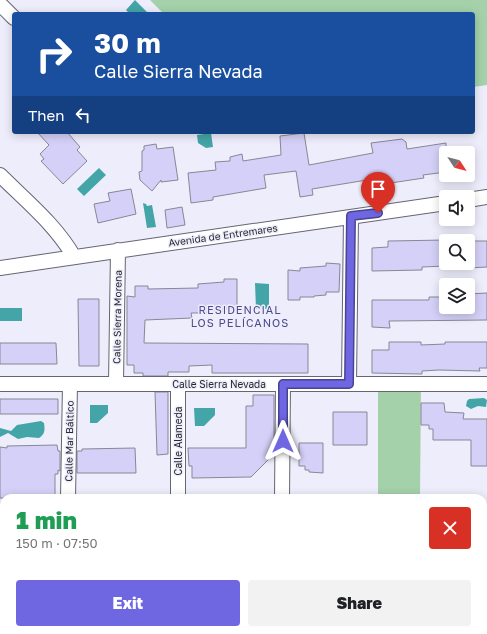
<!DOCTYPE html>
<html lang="en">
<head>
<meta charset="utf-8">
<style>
  :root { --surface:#fff; --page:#f2f2f2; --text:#202124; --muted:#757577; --accent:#6f67e1 }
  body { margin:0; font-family:"Golos Text",sans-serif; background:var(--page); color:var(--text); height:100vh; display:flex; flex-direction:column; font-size:15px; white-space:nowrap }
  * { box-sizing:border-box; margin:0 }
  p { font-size:13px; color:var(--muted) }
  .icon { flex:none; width:22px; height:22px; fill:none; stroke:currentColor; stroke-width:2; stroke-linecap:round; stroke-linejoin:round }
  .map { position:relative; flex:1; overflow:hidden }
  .details { position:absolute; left:0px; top:494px; width:487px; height:140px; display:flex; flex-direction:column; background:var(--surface); border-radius:12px 12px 0 0; box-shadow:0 2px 10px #0003 }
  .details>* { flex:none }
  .banner { position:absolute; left:12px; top:12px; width:463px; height:122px; border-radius:4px; box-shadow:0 2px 10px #0003; background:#1a4fa0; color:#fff; overflow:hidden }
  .needle { width:26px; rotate:126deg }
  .buttons { position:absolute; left:439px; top:146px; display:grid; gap:8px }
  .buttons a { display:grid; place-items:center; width:36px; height:36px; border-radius:4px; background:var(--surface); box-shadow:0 2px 10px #0003; font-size:20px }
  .pin { position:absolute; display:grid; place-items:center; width:34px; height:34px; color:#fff; margin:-41px -17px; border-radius:50% 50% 50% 0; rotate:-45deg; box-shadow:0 0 4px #0007 }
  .pin .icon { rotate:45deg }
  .me { position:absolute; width:44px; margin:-22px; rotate:0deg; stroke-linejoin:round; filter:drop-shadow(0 0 3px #0008) }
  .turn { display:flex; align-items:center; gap:14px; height:84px; padding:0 16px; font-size:18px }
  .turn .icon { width:52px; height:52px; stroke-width:2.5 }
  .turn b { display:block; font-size:28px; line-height:34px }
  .then { display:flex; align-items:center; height:38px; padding:0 16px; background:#0003; gap:8px; font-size:15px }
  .round { display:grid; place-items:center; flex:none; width:42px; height:42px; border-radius:4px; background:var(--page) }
  .summary { display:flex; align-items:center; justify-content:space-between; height:68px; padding:0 16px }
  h1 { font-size:24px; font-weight:800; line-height:30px; color:#1e9e55 }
  .button { display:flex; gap:8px; margin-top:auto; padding:8px 16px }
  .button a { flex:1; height:46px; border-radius:4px; background:var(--accent); color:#fff; font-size:16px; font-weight:800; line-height:46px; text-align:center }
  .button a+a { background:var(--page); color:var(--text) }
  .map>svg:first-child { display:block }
  .green { fill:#a4d1aa }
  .water { fill:#43a5a7 }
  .building { fill:#d4d0f7; stroke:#888795 }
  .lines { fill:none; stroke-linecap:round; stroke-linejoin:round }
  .minor-casing { stroke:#666572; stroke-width:16 }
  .minor { stroke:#fff; stroke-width:14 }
  .route-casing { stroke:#484392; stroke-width:10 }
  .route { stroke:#6f67e1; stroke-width:7 }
  .labels { text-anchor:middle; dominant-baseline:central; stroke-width:3; stroke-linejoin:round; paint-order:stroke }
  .street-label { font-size:10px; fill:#2a292f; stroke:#eeedfc }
  .neighbourhood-label { font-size:11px; letter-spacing:1px; fill:#4d4c8a; stroke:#eeedfc }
</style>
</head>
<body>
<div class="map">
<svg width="487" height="634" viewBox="0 0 487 634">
  <rect width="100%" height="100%" fill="#eeedfc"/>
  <!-- green -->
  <path class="green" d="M150,0H487V85L473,87V14H164Z
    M378,384H421L420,498H378Z"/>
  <!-- water -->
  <path class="water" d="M135,0L149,14L129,13L126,10Z
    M211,133L213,147L206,148L198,143L197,135Z
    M99,168L106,175L84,196L77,189Z
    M143,203L146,204L147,206L152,205L156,227L147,228Z
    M255,283L269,284V306H271V309H256Z
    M0,308H22V321H0Z
    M484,398L487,400L486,407L478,406L471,409L466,406L467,401L469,399Z
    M90,405H108V413L97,423H90Z
    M194,408H215V415L204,426H195Z
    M41,421L44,423C45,430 45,434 39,438L27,437L18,439L8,433L0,437V428L11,431L17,425Z"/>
  <!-- building -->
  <path class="building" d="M37,132H67L80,147L77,150L87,161L63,184L41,161L44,159L40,154L49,145Z
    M304,133L309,165L373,153L371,143L402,139L406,142L407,149L446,143V172L423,175L424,178L384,184V183L374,184L373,179L312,189L313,195L300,197L296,171L264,175L266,188L213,197V200L191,203L188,173L216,170L215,162L230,161V157L242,154L243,161L281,155L280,136Z
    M156,144L157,149L173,147L178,180L161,182V180L152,191L140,180L139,172L142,171V151L144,150V146Z
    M131,189L136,214L98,223L94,204L110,201L108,193Z
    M182,207L185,225L167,228L165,210Z
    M446,240V266L422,267V270L372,271V248L388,247V241Z
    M468,241H487V267L468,268Z
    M326,263L340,264L339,292H326V295L314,296V297H300V300H288V270L300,271V268L326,266Z
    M224,279H237V309L223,308V311H210L211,313H191L192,318L145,320L144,343L308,344V373H212V365L189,366V372H168V376H143V373H134V365H127V296L135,297V286H148V289L198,288V284L224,282Z
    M487,293V320L389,321L390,328L372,327V300H429V297H446V307H468V294Z
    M78,299H99V366H79Z
    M389,342H421V345L445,344V342H487V368H479L480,371L439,370L422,371V374L372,373V350H389Z
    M0,343H56L57,364H0Z
    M155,392H168V454L157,455Z
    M253,395H274V454L251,477L192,478V466H189L188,448H246V406H253Z
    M0,399H58V414H0Z
    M421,403H444L445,412L464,413L463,419H487V466H471V440H433V429H429V425H421Z
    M333,412H367V445H333Z
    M299,443H323V473L309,472V470H305V466H299Z
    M57,445L58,451H60V471L58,470V474H55V498H0V447L7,448V446Z
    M135,448L136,473H77V451H82V449Z"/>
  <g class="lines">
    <defs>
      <path id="minor" d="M0,4L14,18
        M0,175C26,201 56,225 74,257
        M468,200L487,197
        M0,268L446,203
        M116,383L118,250
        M0,384H487
        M349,384L351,217
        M68,498L70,384
        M178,498V384
        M282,498L283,384
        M66,634V630
        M178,634V630
        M276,634L277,630"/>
    </defs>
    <!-- minor casing -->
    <use href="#minor" class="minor-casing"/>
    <!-- minor -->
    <use href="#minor" class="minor"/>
  </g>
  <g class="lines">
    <defs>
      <path id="route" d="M283,441V384H349L351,216L378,213"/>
    </defs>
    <!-- route casing -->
    <use href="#route" class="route-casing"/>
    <!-- route -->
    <use href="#route" class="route"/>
  </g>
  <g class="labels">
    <!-- street labels -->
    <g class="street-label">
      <text transform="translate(223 235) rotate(-8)">Avenida de Entremares</text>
      <text transform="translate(117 317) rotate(-89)">Calle Sierra Morena</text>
      <text x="219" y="384">Calle Sierra Nevada</text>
      <text transform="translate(69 441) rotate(-89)">Calle Mar Báltico</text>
      <text transform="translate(178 441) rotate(-90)">Calle Alameda</text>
    </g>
    <!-- neighbourhood labels -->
    <g class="neighbourhood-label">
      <text x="240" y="309">RESIDENCIAL<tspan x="240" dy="13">LOS PELÍCANOS</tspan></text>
    </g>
  </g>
</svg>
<div class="buttons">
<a><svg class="needle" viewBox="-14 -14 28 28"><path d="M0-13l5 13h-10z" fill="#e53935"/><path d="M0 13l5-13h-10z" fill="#757577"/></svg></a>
<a><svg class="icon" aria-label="sound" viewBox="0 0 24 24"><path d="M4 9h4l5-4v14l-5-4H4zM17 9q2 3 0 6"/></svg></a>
<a><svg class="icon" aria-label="search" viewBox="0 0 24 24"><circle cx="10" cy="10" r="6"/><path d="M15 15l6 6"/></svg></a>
<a><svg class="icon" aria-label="layers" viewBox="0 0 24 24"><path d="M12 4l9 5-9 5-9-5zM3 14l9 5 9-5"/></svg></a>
</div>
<div class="pin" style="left:378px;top:213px;background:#d93025"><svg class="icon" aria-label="arrive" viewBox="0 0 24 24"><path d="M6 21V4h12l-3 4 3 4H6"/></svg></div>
<svg class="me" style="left:283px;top:441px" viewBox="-20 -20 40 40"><path d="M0-17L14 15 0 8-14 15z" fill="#6f67e1" stroke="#fff" stroke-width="4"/></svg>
<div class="banner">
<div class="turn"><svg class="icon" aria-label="right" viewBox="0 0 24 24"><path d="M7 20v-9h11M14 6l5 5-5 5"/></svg><div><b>30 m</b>Calle Sierra Nevada</div></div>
<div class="then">Then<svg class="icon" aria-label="left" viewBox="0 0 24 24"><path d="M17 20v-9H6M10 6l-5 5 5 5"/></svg></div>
</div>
<section class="details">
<div class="summary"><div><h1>1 min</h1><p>150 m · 07:50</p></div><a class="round" style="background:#d93025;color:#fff"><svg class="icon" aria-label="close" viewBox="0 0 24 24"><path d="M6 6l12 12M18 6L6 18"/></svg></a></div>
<div class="button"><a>Exit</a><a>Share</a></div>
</section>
</div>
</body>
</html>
